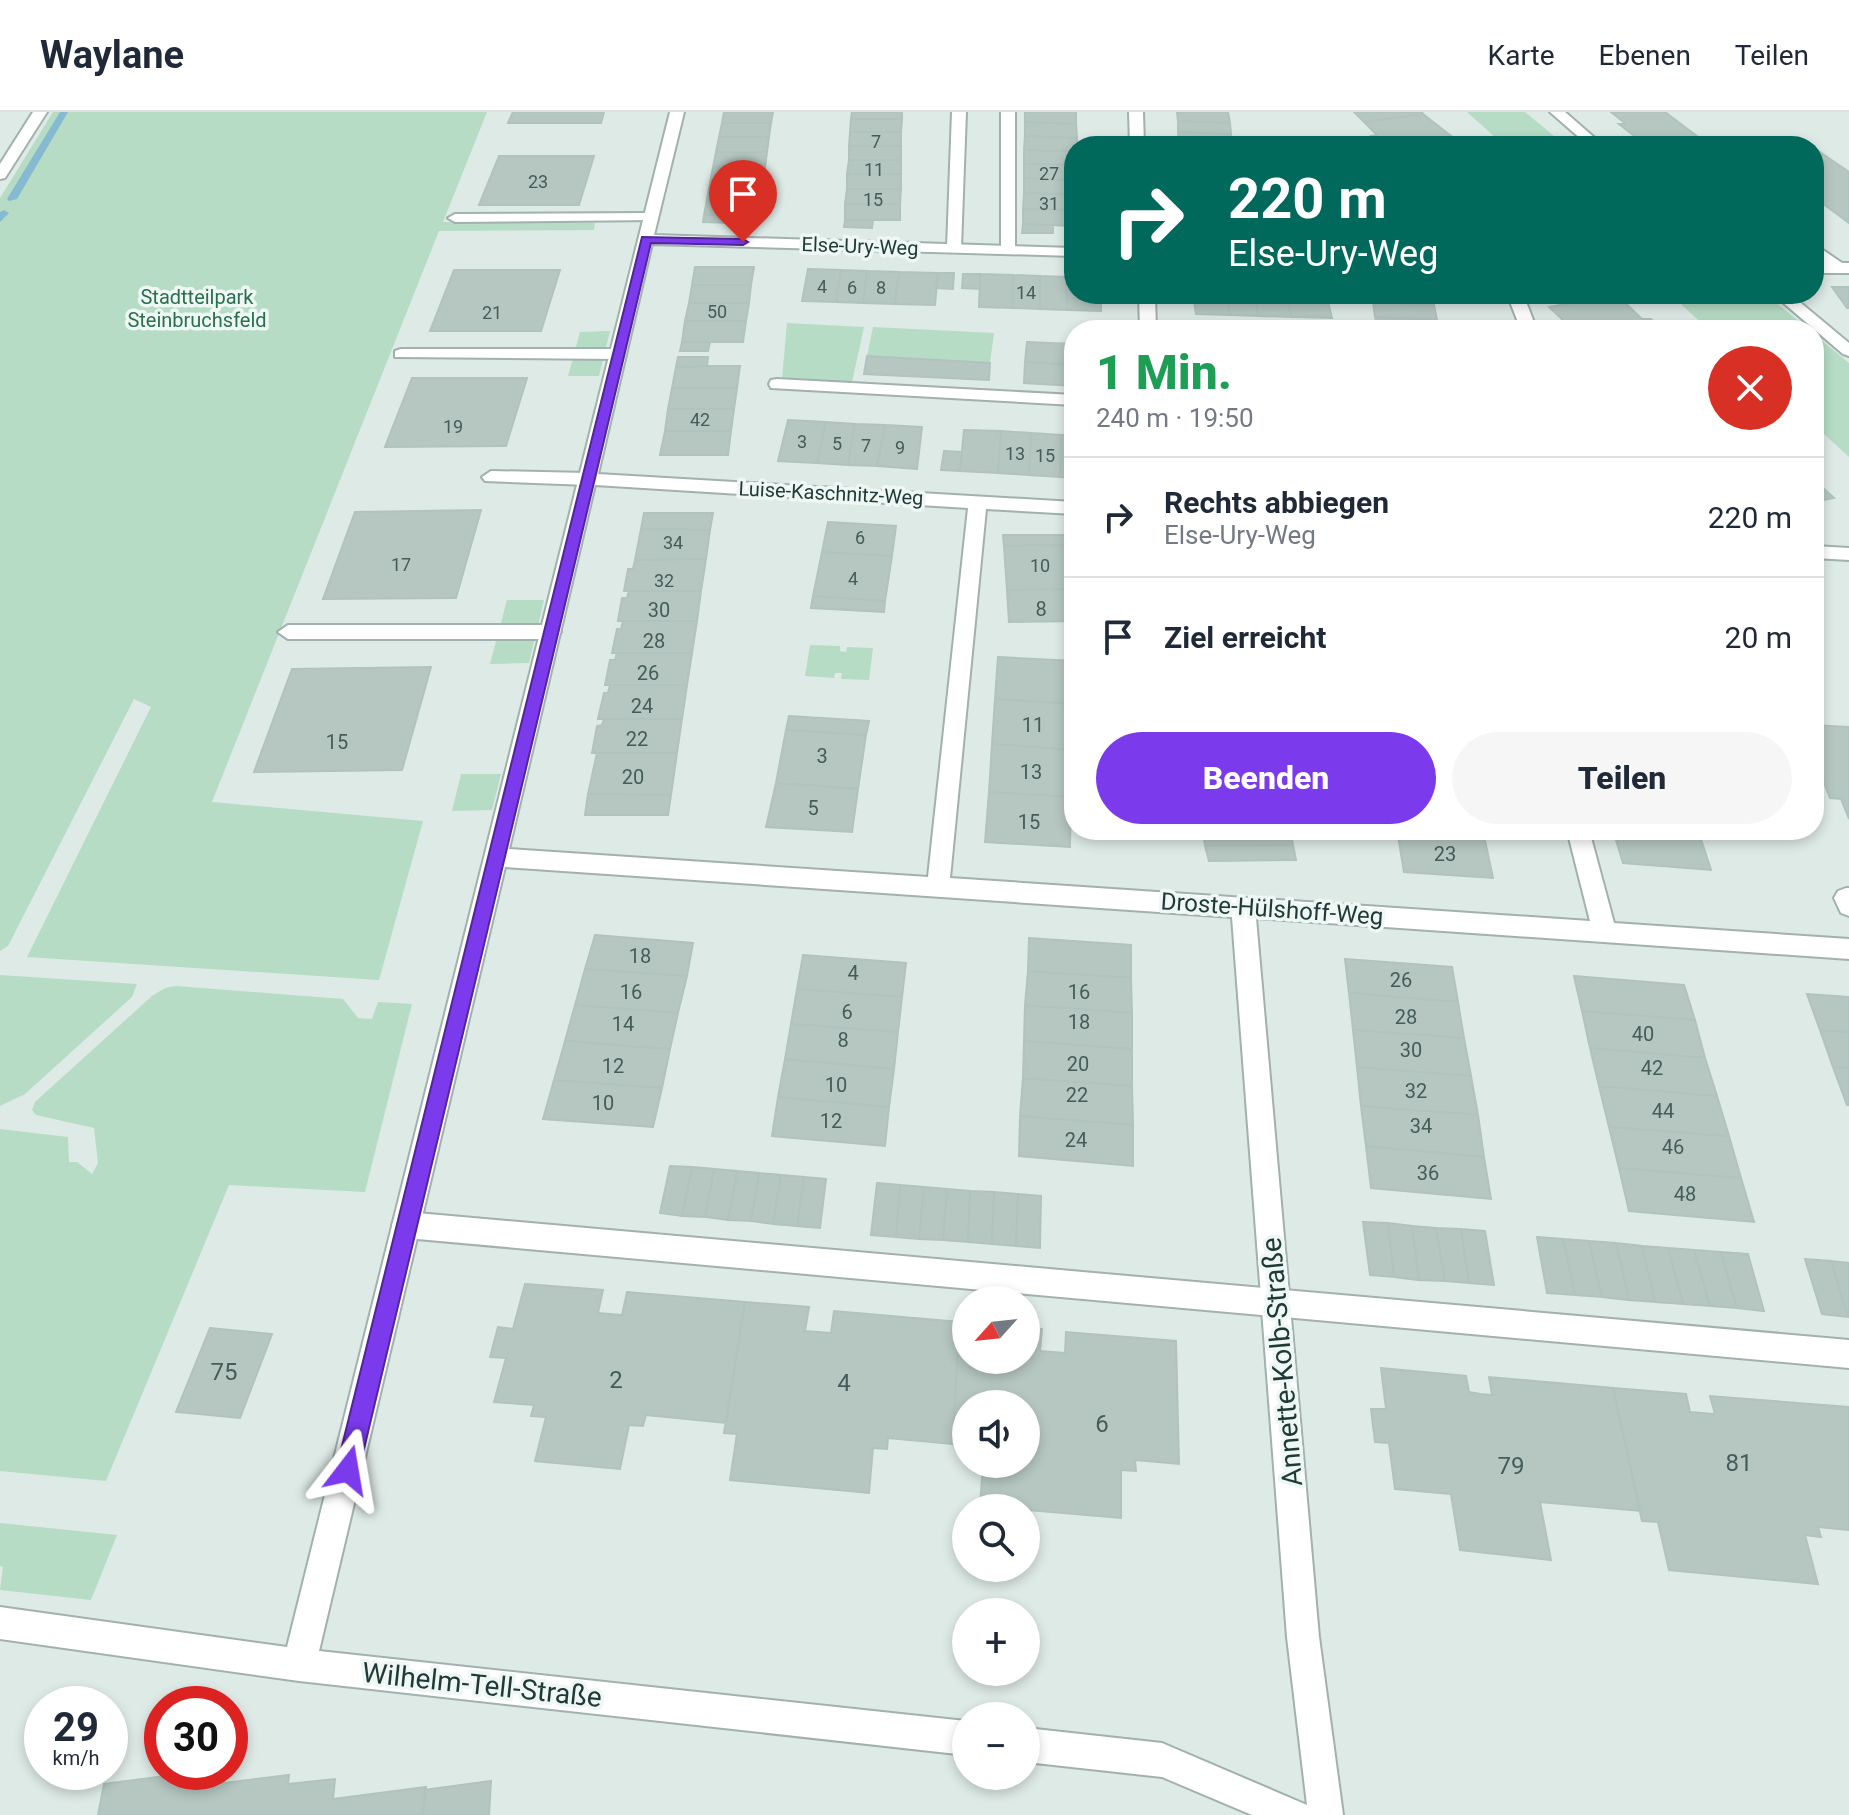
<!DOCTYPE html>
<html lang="de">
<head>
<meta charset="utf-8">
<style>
  :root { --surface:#fff; --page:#f6f6f7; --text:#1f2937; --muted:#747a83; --line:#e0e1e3; --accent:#7c3aed }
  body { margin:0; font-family:Roboto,sans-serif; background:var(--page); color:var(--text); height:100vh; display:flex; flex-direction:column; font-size:30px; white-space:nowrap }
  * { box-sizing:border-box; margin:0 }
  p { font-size:26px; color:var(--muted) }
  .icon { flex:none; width:44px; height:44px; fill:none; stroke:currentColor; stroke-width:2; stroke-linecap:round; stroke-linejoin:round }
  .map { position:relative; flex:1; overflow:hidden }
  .panel { position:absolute; left:1064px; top:208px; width:760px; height:520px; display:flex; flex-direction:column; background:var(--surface); border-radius:32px; box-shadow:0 4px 12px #0003 }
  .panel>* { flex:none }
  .hud { position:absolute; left:1064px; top:24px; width:760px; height:168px; border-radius:32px; box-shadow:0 4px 12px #0003; background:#00695c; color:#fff; overflow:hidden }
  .needle { width:52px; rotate:243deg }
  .buttons { position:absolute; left:952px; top:1174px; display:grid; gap:16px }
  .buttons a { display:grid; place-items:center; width:88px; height:88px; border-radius:50%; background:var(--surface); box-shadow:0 4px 12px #0003; font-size:40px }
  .speed { position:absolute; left:24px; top:1574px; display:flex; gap:16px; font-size:40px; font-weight:700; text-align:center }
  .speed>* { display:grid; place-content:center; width:104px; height:104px; border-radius:50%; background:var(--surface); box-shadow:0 4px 12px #0003; line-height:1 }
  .speed small { font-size:20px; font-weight:400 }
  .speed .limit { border:12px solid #d22; background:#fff; color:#111 }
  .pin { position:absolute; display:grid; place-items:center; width:68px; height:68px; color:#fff; margin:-82px -34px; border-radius:50% 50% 50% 0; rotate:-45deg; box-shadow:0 0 8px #0007 }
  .pin .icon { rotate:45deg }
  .me { position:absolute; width:88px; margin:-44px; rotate:14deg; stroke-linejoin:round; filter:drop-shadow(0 0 6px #0008) }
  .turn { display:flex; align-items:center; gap:28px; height:168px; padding:0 32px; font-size:36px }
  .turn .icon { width:104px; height:104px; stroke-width:2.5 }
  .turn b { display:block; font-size:56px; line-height:68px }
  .round { display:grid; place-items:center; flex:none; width:84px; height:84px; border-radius:42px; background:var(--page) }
  .headline { display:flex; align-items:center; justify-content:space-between; height:136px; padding:0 32px }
  h1 { font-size:48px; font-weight:800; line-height:60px; color:#1e9e55 }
  .action { display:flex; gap:16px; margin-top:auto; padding:16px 32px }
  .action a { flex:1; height:92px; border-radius:48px; background:var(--accent); color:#fff; font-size:32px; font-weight:800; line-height:92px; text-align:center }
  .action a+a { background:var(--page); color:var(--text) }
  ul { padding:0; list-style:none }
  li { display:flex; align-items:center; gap:24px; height:120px; padding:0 32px; border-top:2px solid var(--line) }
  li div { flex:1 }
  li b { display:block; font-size:30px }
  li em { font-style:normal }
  header { display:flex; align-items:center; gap:48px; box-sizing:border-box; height:112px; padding:0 40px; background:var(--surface); border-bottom:2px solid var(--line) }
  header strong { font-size:38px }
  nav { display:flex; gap:44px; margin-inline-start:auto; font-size:28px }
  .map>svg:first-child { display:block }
  .green { fill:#b6dcc5 }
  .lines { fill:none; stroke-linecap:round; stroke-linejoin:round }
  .stream { fill:#85bad0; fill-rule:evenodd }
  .building { fill:#b6c7c2; stroke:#b1c3be; stroke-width:2 }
  .lane-casing { stroke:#a1b1ae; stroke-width:4 }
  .street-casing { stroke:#a1b1ae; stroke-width:4 }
  .lane { fill:#fff; fill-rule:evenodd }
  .street { fill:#fff; fill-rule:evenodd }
  .route { fill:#7c3aed; stroke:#51269a; stroke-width:2 }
  .labels { text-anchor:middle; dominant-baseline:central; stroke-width:7; stroke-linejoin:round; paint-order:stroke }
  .far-number-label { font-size:18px; fill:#455c59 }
  .far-street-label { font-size:20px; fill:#1f3936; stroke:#eef7f4 }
  .far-park-label { font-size:20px; fill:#2a704e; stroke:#eef7f4 }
  .number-label { font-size:20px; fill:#455c59 }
  .street-label { font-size:24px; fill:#1f3936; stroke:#eef7f4 }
  .near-number-label { font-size:24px; fill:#455c59 }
  .near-street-label { font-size:28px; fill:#1f3936; stroke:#eef7f4 }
</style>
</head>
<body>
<header>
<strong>Waylane</strong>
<nav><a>Karte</a><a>Ebenen</a><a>Teilen</a></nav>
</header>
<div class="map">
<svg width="1849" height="1703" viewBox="0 0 1849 1703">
  <rect width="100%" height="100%" fill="#deeae6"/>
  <!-- green -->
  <path class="green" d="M53,0H487L443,110L595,111L594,118L439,119L212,690L423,709L379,868L27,845L151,595L134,587L8,834L0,839V86Z
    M1467,0H1525L1566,34H1505Z
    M1670,182H1766L1809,218H1709Z
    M787,211L864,215L852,270L782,267Z
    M873,215L994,221L990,251L867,244Z
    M610,219L599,264H568L580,220Z
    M1814,222L1849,251V345L1814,313Z
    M507,488H544L529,551L490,552Z
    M810,533L840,534V539L846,540L847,535L873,536L869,568L841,567L842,561H835L834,566L805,564Z
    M461,662H501L492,698L452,699Z
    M0,863L137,872L132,885L25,982L0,994Z
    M176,874L343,887L358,906L372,907L378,890L412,892L365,1080L229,1073L106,1369L0,1359V1017L68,1025L69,1050H77L92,1062L98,1051L94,1016L36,1003L32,998L35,990L152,884L165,876Z
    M0,1411L117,1423L91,1488L0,1478L3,1455L0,1454Z"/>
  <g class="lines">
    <!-- stream -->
    <path class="stream" d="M60,0H68L17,87L9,89L7,87Z
      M4,98L9,101L0,110V100Z"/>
  </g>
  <!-- building -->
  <path class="building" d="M513,0H604L601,11H508Z
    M724,0H773L771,11H722Z
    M852,0H902V7H851Z
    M1025,0H1076V12L1025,10Z
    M1177,0H1228L1230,11L1178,9Z
    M1354,0H1422L1423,2L1364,10Z
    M1611,0H1665L1710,34H1653L1643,27H1638L1619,12H1626Z
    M1423,2L1464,34H1379L1371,24L1377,23L1364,10Z
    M851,7H902L901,20H850Z
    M1178,9L1230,11L1231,22L1178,20Z
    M1025,10L1076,12L1077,26L1025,24Z
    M722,11H771L769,25H719Z
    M850,20H901V34H849Z
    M1178,20L1231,22L1232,33L1179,31Z
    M1025,24L1077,26V34H1074V39L1024,38Z
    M719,25H769L767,40H716Z
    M1804,29L1812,34H1721Z
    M849,34H901V48H849Z
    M1814,36L1849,60V111L1814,85Z
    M1024,38L1074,39V53L1024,52Z
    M716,40H767L765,55H713Z
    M499,44H594L579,93H479Z
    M849,48H901V62H847Z
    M1024,52L1074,53V68L1024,66Z
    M713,55H765L763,71H710Z
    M847,62H901V77H847Z
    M1024,66L1074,68V83L1024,81Z
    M710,71H763L761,87H707Z
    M847,77H901L900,92H845Z
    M1024,81L1074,83V98L1023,97Z
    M707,87H761L758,103H704Z
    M845,92H900V108H845Z
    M1023,97L1074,98V114L1023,112Z
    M704,103H732L731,111L703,110Z
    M845,108H873L872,116L844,115Z
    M1023,112L1053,113V121H1022Z
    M695,155H754L751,173H692Z
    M808,157L841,158L836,190L802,189Z
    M454,158H560L541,219H430Z
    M841,158L867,159L863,191L836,190Z
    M867,159L899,160L895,192L863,191Z
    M899,160L938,161L935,193L895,192Z
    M938,161H954L953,177L936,176Z
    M963,162H980V177L962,176Z
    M980,162L1013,163V196L979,195Z
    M1013,163L1040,164V197L1013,196Z
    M1040,164L1066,165L1067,198L1040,197Z
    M1066,165H1074V182H1101V199L1067,198Z
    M692,173H751L749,191H689Z
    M1832,175H1849V196H1847Z
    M1193,182H1227L1230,203L1196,202Z
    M1227,182H1255L1258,204L1230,203Z
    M1255,182H1287L1291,205L1258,204Z
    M1287,182H1326L1332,206L1291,205Z
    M1371,182H1431L1434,193L1373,190Z
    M1617,183L1642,207H1651L1663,218H1566L1560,212L1566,211L1549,195Z
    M1373,190L1434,193L1437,208L1375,205Z
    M689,191H749L746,209H685Z
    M1375,205L1437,208L1440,218H1378Z
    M685,209H746L743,230H682Z
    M682,230H710L708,239H680Z
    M1027,230L1074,232V253L1025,250Z
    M867,244L990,251L989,268L864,262Z
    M678,245H708L707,254L676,255Z
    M1025,250L1074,253V274L1024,271Z
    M707,254H740L737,276H672L676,255Z
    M412,266H527L506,334L385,335Z
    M672,276H737L734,297H668Z
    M668,297H734L731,319H665Z
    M788,308L826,310L817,351L778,349Z
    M826,310L855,312L848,353L817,351Z
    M855,312L885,313L877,354L848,353Z
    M885,313L922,315L917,357L877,354Z
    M964,318L1001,319L998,361L960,359Z
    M665,319H731L728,343H660Z
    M1001,319L1031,321L1029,363L998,361Z
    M1031,321L1061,323L1060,365L1029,363Z
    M1061,323H1074V366L1060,365Z
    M944,339L962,340L960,359L941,358Z
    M1814,368L1834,386L1814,390Z
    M481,398L456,486L323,487L355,400Z
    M644,401H713L710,418L641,417Z
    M828,410L896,414L892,444L822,440Z
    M641,417L710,418L706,447L635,448Z
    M1003,423H1074V433L1004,434Z
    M1074,433V477L1007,478L1004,434Z
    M822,440L892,444L885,489L813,484Z
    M706,447L701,479H624L628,457H633L635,448Z
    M1074,477V509L1009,510L1007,478Z
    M629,479H701L697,509H618L622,486H627Z
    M813,484L885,489L884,500L811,496Z
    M623,509H697L692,541H612L617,517H621Z
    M617,541H692L687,573H605L610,548H615Z
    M998,545L1074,549V592L995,587Z
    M431,555L402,658L254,660L292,557Z
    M610,573H687L682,607H598L604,581H608Z
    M995,587L1074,592L1072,638L992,632Z
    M789,604L869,609L866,623L786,618Z
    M604,607H682L677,641H592L597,614L602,613Z
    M1814,613L1849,615V707L1841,687L1830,686L1824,671L1816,670L1814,634L1819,635L1814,624Z
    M786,618L866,623L858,677L776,671Z
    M992,632L1072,638L1071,685L989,680Z
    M597,641H677L671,683L588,682Z
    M776,671L858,677L852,720L766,715Z
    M989,680L1071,685L1070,735L985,730Z
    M588,682L671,683L668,703H585Z
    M1203,718H1290L1293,733L1205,734Z
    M1397,718L1483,719L1493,766L1404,760Z
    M1613,718H1698L1711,758L1623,751Z
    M1293,733L1296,748L1209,749L1205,734Z
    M595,823L693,831L687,864L585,857Z
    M1029,826L1131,833V866L1028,859Z
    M803,843L906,851L902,885L797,877Z
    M1345,847L1452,855L1458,890L1349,881Z
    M585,857L687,864L678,901L575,893Z
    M1028,859L1131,866L1132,901L1025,893Z
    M1574,864L1684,873L1695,908L1582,899Z
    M797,877L902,885L898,920L791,912Z
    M1349,881L1458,890L1464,926L1353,918Z
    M1807,882L1849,885V920L1820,918Z
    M575,893L678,901L670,937L565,929Z
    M1025,893L1132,901V937L1024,929Z
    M1582,899L1695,908L1705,946L1590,936Z
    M791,912L898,920L894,957L785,947Z
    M1353,918L1464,926L1471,964L1357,955Z
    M1820,918L1849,920V956L1833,955Z
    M565,929L670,937L662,976L554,968Z
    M1024,929L1132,937V974L1023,966Z
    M1590,936L1705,946L1717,984L1599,974Z
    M785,947L894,957L889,995L778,985Z
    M1357,955L1471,964L1478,1003L1361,994Z
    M1833,955L1849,956V993H1847Z
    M1023,966L1132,974L1133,1013L1020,1004Z
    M554,968L662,976L653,1015L543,1007Z
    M1599,974L1717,984L1729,1024L1609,1015Z
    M778,985L889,995L885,1034L772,1024Z
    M1361,994L1478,1003L1484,1045L1366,1034Z
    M1020,1004L1133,1013V1054L1019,1044Z
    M1609,1015L1729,1024L1741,1066L1619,1056Z
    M1366,1034L1484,1045L1491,1087L1371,1076Z
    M670,1054L692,1055L682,1104L660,1101Z
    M692,1055L714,1057L705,1105L682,1104Z
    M1619,1056L1741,1066L1754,1110L1629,1099Z
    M714,1057L737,1059L728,1108L705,1105Z
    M737,1059L759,1061L751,1109L728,1108Z
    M759,1061L781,1063L773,1112L751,1109Z
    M781,1063L804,1065L797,1114L773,1112Z
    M804,1065L826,1067L820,1116L797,1114Z
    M877,1071L900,1073L896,1125L871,1123Z
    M900,1073L924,1075L919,1127L896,1125Z
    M924,1075L947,1077L943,1128L919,1127Z
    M947,1077L970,1079L968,1130L943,1128Z
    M970,1079L994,1080L992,1132L968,1130Z
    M994,1080L1018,1082L1016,1134L992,1132Z
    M1018,1082L1041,1084L1040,1136L1016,1134Z
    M1363,1110L1388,1111L1394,1165L1370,1163Z
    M1388,1111L1412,1114L1419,1168L1394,1165Z
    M1412,1114L1436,1116L1445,1169L1419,1168Z
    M1436,1116L1461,1117L1469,1171L1445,1169Z
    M1461,1117L1485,1119L1494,1173L1469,1171Z
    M1537,1125L1563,1127L1575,1183L1547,1181Z
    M1563,1127L1589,1129L1602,1185L1575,1183Z
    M1589,1129L1616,1131L1629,1188L1602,1185Z
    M1616,1131L1642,1134L1655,1190L1629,1188Z
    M1642,1134L1668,1136L1683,1192L1655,1190Z
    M1668,1136L1694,1138L1710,1194L1683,1192Z
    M1694,1138L1721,1140L1737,1196L1710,1194Z
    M1721,1140L1748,1142L1764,1199L1737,1196Z
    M1805,1147L1831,1149L1848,1205L1822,1202Z
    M1831,1149L1849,1151V1205H1848Z
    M525,1172L603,1178L598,1201L622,1203L627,1180L745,1190L726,1311L646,1303L643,1314L629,1313L620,1357L535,1349L546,1305L531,1304L534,1293L494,1290L506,1246L490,1245L498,1215L513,1217Z
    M745,1190L809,1195L805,1219L831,1221L834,1199L960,1210L952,1332L888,1326L887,1337L873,1336L869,1381L730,1368L737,1322L724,1321Z
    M960,1210H966V1248H1026V1215L1042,1217L1040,1239L1065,1241L1066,1220L1176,1229L1179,1352L1135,1348L1136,1359L1121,1358V1406L980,1394L983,1352H1026V1292H966V1333L952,1332Z
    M210,1216L272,1222L240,1306L176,1300Z
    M1381,1256L1466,1264L1469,1280L1480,1282L1492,1283L1489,1265L1613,1276L1640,1399L1540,1390L1551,1448L1460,1438L1451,1382L1395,1377L1389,1331L1375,1330L1371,1297H1386Z
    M1613,1276L1686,1282L1690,1300L1715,1302L1710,1284L1849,1295V1418L1818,1415L1821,1425L1805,1423L1818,1472L1669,1458L1658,1410L1642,1409Z
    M196,1660H225L224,1671L289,1663L288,1672L335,1667L333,1687L426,1675L423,1703H98L104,1672Z
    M491,1669L489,1703H423L425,1678Z"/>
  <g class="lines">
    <defs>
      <path id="lane" d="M952,0H966L961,136L954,140L947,136Z
        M1001,0H1015V138L1008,142L1001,138Z
        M652,101L657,102V108L455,110L448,106L455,102Z
        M1814,132L1845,153V159H1835L1814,143Z
        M1507,182H1523L1537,218H1521Z
        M401,237H618L626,242L618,247L395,245V239Z
        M777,267L1074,283V293L771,276L769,272L771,268Z
        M491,359L588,361L597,367L588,373L485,369L482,365Z
        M288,513H551L561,520L551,527H288L278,520Z
        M1846,776H1849V804L1841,801L1834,786L1838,779Z
        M406,1100L1849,1228V1256L406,1126L396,1122L392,1113L396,1104Z"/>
      <path id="street" d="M33,0H47L5,66L0,67V52Z
        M670,0H684L654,123L1074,136V144L652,132L598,362L1074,390V402L986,397L950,766L1590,809L1567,718H1589L1614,811L1849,827V847L1256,806L1319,1525L1343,1703H1252L1162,1665L1026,1650V1616L1162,1631L1307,1693L1287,1525L1232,805L505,755L319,1539L966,1609V1643L299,1569L0,1527V1495L287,1535ZM595,373L968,396L928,765L509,737Z
        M1129,0H1143L1144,34H1130Z
        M1550,0H1565L1604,34H1589Z
        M1814,151H1849V161H1814Z
        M1139,182H1155L1156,218H1140Z
        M1773,182H1790L1849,231V244L1843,242Z
        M1814,434L1849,436V448L1814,446Z"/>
    </defs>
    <!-- lane casing -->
    <use href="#lane" class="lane-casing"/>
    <!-- street casing -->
    <use href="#street" class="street-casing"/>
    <!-- lane -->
    <use href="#lane" class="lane"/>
    <!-- street -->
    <use href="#street" class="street"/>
  </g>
  <!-- route -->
  <path class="route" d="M642,125L743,127L748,130L743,133L651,131L359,1358L356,1366L348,1369L339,1366L336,1358Z"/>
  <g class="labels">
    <!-- far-number labels -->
    <g class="far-number-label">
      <text x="876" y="29">7</text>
      <text x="874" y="57">11</text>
      <text x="1049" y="61">27</text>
      <text x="538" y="69">23</text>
      <text x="873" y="87">15</text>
      <text x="1049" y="91">31</text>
      <text x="822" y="174">4</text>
      <text x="852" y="175">6</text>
      <text x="881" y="175">8</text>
      <text x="1026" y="180">14</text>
      <text x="717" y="199">50</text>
      <text x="492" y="200">21</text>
      <text x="700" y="307">42</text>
      <text x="453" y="314">19</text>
      <text x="802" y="329">3</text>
      <text x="837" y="331">5</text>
      <text x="866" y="333">7</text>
      <text x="900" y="335">9</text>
      <text x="1015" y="341">13</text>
      <text x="1045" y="343">15</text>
      <text x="860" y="425">6</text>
      <text x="673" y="430">34</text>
      <text x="401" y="452">17</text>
      <text x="1040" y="453">10</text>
      <text x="853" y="466">4</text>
      <text x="664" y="468">32</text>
    </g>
    <!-- far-street labels -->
    <g class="far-street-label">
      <text transform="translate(860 134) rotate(2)">Else-Ury-Weg</text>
      <text transform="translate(831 381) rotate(3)">Luise-Kaschnitz-Weg</text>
    </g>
    <!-- far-park labels -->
    <g class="far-park-label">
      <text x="197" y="185">Stadtteilpark<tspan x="197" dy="23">Steinbruchsfeld</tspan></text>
    </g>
    <!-- number labels -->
    <g class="number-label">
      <text x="1041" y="497">8</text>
      <text x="659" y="498">30</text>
      <text x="654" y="529">28</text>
      <text x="648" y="561">26</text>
      <text x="642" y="594">24</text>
      <text x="1033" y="613">11</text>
      <text x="637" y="627">22</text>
      <text x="337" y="630">15</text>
      <text x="822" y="644">3</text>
      <text x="1031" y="660">13</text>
      <text x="633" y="665">20</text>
      <text x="813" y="696">5</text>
      <text x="1029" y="710">15</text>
      <text x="1445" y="742">23</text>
      <text x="640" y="844">18</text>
      <text x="853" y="861">4</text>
      <text x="1401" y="868">26</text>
      <text x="631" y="880">16</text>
      <text x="1079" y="880">16</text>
      <text x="847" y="900">6</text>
      <text x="1406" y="905">28</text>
      <text x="1079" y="910">18</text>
      <text x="623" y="912">14</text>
      <text x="1643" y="922">40</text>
      <text x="843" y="928">8</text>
      <text x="1411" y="938">30</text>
      <text x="1078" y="952">20</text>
      <text x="613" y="954">12</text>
      <text x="1652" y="956">42</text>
      <text x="836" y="973">10</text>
      <text x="1416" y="979">32</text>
      <text x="1077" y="983">22</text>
      <text x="603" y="991">10</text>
      <text x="1663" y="999">44</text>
      <text x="831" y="1009">12</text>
      <text x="1421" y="1014">34</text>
      <text x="1076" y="1028">24</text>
      <text x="1673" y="1035">46</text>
      <text x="1428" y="1061">36</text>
      <text x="1685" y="1082">48</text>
    </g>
    <!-- street labels -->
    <g class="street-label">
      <text transform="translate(1272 797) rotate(4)">Droste-Hülshoff-Weg</text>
    </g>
    <!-- near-number labels -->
    <g class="near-number-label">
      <text x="224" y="1260">75</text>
      <text x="616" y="1268">2</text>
      <text x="844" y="1271">4</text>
      <text x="1102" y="1312">6</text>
      <text x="1739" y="1351">81</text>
      <text x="1511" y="1354">79</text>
    </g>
    <!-- near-street labels -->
    <g class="near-street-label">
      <text transform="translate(1282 1250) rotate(-95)">Annette-Kolb-Straße</text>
      <text transform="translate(482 1573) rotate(6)">Wilhelm-Tell-Straße</text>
    </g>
  </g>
</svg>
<div class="buttons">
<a><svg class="needle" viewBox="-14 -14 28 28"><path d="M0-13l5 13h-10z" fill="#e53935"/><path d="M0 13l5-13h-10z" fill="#747a83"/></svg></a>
<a><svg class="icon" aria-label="sound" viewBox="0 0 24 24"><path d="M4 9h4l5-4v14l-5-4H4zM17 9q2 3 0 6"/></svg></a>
<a><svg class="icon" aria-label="search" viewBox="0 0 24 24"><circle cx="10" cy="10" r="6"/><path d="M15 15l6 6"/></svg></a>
<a>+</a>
<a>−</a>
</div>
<div class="speed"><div>29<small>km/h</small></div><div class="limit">30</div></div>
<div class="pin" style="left:743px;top:130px;background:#d93025"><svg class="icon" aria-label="arrive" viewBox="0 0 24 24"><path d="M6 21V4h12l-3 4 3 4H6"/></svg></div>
<svg class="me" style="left:348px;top:1358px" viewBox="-20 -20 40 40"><path d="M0-17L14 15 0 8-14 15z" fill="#7c3aed" stroke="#fff" stroke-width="4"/></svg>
<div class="hud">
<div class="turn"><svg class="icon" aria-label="right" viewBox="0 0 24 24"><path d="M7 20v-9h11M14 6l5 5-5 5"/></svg><div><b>220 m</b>Else-Ury-Weg</div></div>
</div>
<section class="panel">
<div class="headline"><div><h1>1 Min.</h1><p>240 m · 19:50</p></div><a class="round" style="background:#d93025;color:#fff"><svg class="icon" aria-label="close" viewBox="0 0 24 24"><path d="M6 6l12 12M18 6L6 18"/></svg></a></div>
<ul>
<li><svg class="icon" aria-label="right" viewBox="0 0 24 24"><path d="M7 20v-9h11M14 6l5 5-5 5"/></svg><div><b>Rechts abbiegen</b><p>Else-Ury-Weg</p></div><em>220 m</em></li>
<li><svg class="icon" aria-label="arrive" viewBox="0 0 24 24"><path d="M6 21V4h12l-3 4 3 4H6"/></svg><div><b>Ziel erreicht</b></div><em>20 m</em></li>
</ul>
<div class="action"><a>Beenden</a><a>Teilen</a></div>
</section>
</div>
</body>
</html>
